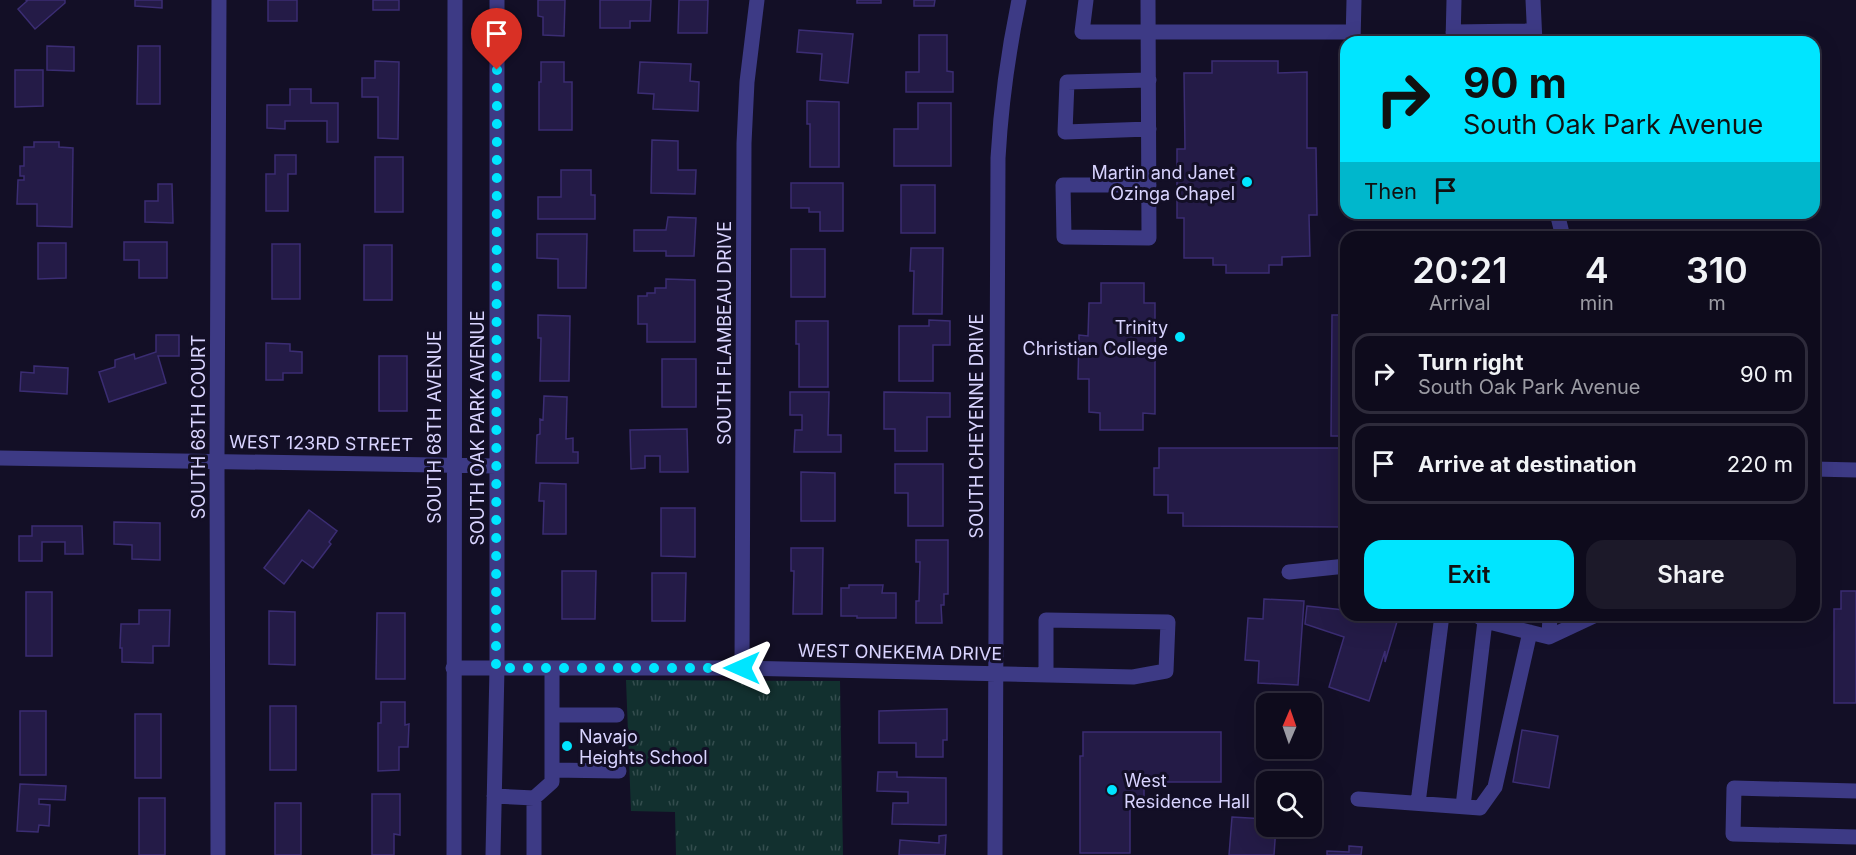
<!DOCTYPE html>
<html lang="en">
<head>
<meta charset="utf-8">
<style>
  :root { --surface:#0e0b1c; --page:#1c1929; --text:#f1f3f6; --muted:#9b9ba3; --line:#2e2b3b; --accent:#00e5ff }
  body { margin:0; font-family:Inter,sans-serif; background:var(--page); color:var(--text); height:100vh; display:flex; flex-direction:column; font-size:22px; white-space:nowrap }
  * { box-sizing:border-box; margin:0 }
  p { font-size:20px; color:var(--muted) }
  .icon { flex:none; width:33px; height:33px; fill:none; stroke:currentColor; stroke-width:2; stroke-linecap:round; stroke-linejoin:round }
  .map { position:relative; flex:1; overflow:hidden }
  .details { position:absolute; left:1340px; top:231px; width:480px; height:390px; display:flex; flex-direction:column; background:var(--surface); border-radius:18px; box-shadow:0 6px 24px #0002,0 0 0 2px var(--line) }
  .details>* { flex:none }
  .guide { position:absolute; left:1340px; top:36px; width:480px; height:183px; border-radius:18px; box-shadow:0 6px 24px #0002,0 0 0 2px var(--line); background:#00e5ff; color:#111; overflow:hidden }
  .needle { width:39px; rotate:2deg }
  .buttons { position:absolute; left:1256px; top:693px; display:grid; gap:12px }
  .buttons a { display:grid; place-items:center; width:66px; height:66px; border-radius:12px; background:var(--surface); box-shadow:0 6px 24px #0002,0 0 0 2px var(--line); font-size:30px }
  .pin { position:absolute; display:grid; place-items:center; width:51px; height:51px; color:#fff; margin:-62px -26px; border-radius:50% 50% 50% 0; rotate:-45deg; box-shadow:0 0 6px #0007 }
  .pin .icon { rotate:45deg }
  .me { position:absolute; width:66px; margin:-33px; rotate:270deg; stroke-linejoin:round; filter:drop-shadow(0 0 4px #0008) }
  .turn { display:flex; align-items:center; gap:21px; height:126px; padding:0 24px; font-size:27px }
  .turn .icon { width:78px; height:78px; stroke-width:2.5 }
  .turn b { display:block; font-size:42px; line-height:51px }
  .then { display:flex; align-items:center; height:57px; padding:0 24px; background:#0003; gap:12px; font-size:22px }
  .eta { display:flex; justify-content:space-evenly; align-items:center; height:102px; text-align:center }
  .eta b { font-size:36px; font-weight:600; line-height:42px }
  .action { display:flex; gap:12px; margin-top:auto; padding:12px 24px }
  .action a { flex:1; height:69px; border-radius:18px; background:var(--accent); color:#111; font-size:24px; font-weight:600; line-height:69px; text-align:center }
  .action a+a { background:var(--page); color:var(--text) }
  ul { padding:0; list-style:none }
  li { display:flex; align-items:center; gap:18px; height:81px; margin:0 12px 9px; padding:0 12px; border:3px solid var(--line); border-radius:18px }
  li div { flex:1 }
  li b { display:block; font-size:22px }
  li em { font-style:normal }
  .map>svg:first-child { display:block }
  .grass { fill:url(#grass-tufts) }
  .building { fill:#241b47; stroke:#3b2d73; stroke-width:1.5 }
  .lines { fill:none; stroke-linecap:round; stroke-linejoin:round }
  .minor { stroke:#3d3a85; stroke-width:15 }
  .route { stroke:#00e5ff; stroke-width:10; stroke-dasharray:0 18 }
  .poi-dot { fill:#00e5ff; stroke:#130f26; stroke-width:2 }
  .labels { text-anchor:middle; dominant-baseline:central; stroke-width:6; stroke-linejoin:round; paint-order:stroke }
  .poi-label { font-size:18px; fill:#d9d4ff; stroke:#130f26; text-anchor:end }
  .street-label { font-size:18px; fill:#d9d4ff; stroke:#130f26 }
</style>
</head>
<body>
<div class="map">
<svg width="1856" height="855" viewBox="0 0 1856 855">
  <defs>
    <pattern id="grass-tufts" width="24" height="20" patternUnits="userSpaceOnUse" patternTransform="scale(1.5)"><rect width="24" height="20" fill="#12302f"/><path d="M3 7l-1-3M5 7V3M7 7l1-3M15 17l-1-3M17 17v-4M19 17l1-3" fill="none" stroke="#344d4e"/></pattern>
  </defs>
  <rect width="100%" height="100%" fill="#130f26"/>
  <!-- grass -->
  <path class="grass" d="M626,680L840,681L843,855H676L675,812L631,811Z"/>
  <!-- building -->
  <path class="building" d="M26,0H65V3L35,29L18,9L27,1Z
    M135,0H162V8L135,6Z
    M268,0H297V21H268Z
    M373,0H399V10H373Z
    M538,0H565L564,36L543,35V17L538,16Z
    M600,0H651L650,21H630V28H600Z
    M679,0H708L707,33H678Z
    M857,0H881V3H857Z
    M914,0H935L934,6H914Z
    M799,30L853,34L848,83L820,80L822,54L797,52Z
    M919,35H947V71L953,72V92H906V72H919Z
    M47,46L74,47V71L47,70Z
    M138,46H160V104H137Z
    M375,61L399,62L398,139L378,138V97H362V78H375Z
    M1212,61H1278V73L1307,72V148H1316L1317,215H1309L1310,256L1282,257V265H1269V273H1226V265H1213V258H1184V218H1177V149H1185L1184,73H1212Z
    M541,62H564V82H572V130H539V82H541Z
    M640,62L691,64L690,81L699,82L698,111L653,109L654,94L638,93Z
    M15,70H43V106L15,107Z
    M290,89H311V103H338V142H327V121H285V129L267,128V105H290Z
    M807,101L839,102V167H810V124H807Z
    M918,103H951V166H894V129H918Z
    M652,140L678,141V170H696L695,194L651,193Z
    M34,142H59V147L73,148L72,227L37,226V204H17L18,180H24V176H20V166H24V147H34Z
    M275,155H296V174H288V211H266V174H275Z
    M375,157H403V212H375Z
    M561,170H591V195H595V219H538V197H561Z
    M791,183H843V231H820V212H809V208H791Z
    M158,184H172L173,223L145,222V201H158Z
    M901,185H935V233H901Z
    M668,217L696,218L694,256H666V251H634V230H666Z
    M537,234H587L586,288H558V259L537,258Z
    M124,242H167V278H139V260H124Z
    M38,243H66V278L38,279Z
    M272,244H300V299H272Z
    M364,245H392V300H364Z
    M911,248H943L942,314H913L914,271H910Z
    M791,249H825V297H791Z
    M666,279L695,280V342H647V324H638V296H647V293H655V288H666Z
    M1101,283H1144V303H1155V414L1143,413V430H1100V413L1089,412V379H1078L1079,335L1088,336L1089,303H1101Z
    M1341,305H1346V527L1183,526V513H1168V495H1154V468H1159V448H1341L1342,436H1331L1332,315H1341Z
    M538,315L570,316L569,381H540L541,338H538Z
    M929,320L950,321V345H933V381H899V326H929Z
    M796,321H828V387H799V344H796Z
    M156,335H179V356H158L166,383L109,402L99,372L115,367V360L134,354L135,359L156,352Z
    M266,343L290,344V351L302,352V373H283V380H266Z
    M379,356H407V411H379Z
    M662,359H696V407H662Z
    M34,366L68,368L67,394L20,391L21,372L34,373Z
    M790,392H829L828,435H841V452H794L795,430H802V415H790Z
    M884,392L950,393V417H927V451H895V429H884Z
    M544,396L567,397L566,439L573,438V452H578V463H536L537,435L540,434V419L543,420Z
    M687,429L688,472H660V456H645V468L631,469L630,430Z
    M895,464H943V526H908V493H895Z
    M801,472L835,473V521H801Z
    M540,483L566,484V534H543L544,501H539Z
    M661,508H695V557L661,556Z
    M309,510L337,531L329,542L331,544L313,568L302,560L284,584L264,568Z
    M114,522L160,523V560L132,559V545L114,544Z
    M32,526H82L83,554H65V542H42V561H19V536H32Z
    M916,540H948V594H944V605H941L942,623H916V601H919L920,562H916Z
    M791,548H823L822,614H793L794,571H791Z
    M562,571H596L595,619H562Z
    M652,573H686L685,621H652Z
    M849,585H883L882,593H896V618H857V616H841V588H849Z
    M1841,591H1856V703H1834V609H1841Z
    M26,592H52V656H26Z
    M1264,599L1304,601L1298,685L1258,683L1259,661L1245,660L1248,618L1263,619Z
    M1307,606L1344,610L1346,615H1399L1385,662V651L1369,701L1329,687L1344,637L1305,624Z
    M139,610H170L169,646H153V663L122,662V648H120L121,624H139Z
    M269,611L295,612V665L269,664Z
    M377,613H405V679H376Z
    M381,702H405V725L409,724L408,747H399V770L378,771V723H381Z
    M270,706H296V770H270Z
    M947,709V740H943V757H916V743H879V711Z
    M20,711H46V775H20Z
    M135,714H161V778H135Z
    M1522,730L1558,736L1549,788L1513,782Z
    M1083,732H1221V782H1144V799H1130V853H1080V756H1083Z
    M878,772H897V777L946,778V825L892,824L893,803H908V792L877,791Z
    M20,784L66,786L65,800L39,799V804L50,805L49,826L39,825L38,832L17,831Z
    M372,794H400V835L394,834V855H372Z
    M139,798H165V855H139Z
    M275,803H301V855H275Z
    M1232,817L1266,819V826H1276L1274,855H1229Z
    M946,835L945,855H899L900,840L939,843V836Z
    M1349,846L1362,847L1361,855H1327V851L1349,852Z"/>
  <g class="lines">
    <!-- minor -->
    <path class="minor" d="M1086,0L1082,32H1353
      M1148,0L1149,238L1064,237L1063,185H1149
      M1533,0L1535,42
      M1453,32L1534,31
      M1353,42L1354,0
      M1453,42L1454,0
      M1149,80L1067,82L1065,132L1149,129
      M1401,213H1452
      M1557,213L1563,237
      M0,458L496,466
      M1814,469L1856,470
      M1289,572L1346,566
      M1478,616L1485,621L1549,637L1596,615
      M1549,637L1550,615
      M453,668H742L1133,677L1166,671L1168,622L1046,620V674
      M742,668L744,143L747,82L757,0
      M552,715H617
      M552,770L619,771
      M1856,791L1734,788L1733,834L1856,837
      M494,796L534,798V855
      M534,798L552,782V668
      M1358,799L1480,808L1495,787L1530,632
      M1418,803L1442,615
      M1463,806L1485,621
      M218,855L217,461L219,0
      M454,855L455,0
      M493,855L497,668V0
      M995,855L998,158C1001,104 1008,53 1019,0"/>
  </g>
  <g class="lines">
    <!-- route -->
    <path class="route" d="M497,70L496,668H742"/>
  </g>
  <!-- markers -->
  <g class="poi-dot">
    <circle cx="1247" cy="182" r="6"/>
    <circle cx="1180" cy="337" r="6"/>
    <circle cx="567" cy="746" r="6"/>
    <circle cx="1112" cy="790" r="6"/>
  </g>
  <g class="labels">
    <!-- poi labels -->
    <g class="poi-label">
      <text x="1235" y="172">Martin and Janet<tspan x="1235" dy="21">Ozinga Chapel</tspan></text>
      <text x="1168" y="327">Trinity<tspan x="1168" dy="21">Christian College</tspan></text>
      <text x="579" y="736" text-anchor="start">Navajo<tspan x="579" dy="21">Heights School</tspan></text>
      <text x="1124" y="780" text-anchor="start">West<tspan x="1124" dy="21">Residence Hall</tspan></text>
    </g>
    <!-- street labels -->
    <g class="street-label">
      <text transform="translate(724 333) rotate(-90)">SOUTH FLAMBEAU DRIVE</text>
      <text transform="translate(976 426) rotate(-90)">SOUTH CHEYENNE DRIVE</text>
      <text transform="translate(198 427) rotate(-90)">SOUTH 68TH COURT</text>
      <text transform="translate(434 427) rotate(-90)">SOUTH 68TH AVENUE</text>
      <text transform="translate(477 428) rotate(-90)">SOUTH OAK PARK AVENUE</text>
      <text transform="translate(321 443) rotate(1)">WEST 123RD STREET</text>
      <text transform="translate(900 652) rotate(1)">WEST ONEKEMA DRIVE</text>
    </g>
  </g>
</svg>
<div class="buttons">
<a><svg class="needle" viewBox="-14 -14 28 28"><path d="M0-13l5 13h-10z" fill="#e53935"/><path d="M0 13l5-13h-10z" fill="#9b9ba3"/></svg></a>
<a><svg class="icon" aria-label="search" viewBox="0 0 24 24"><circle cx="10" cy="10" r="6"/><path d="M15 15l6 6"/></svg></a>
</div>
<div class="pin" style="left:497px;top:70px;background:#d93025"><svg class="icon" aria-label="arrive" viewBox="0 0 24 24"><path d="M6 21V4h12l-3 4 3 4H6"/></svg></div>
<svg class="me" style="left:742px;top:668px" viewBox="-20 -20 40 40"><path d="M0-17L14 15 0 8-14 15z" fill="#00e5ff" stroke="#fff" stroke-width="4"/></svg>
<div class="guide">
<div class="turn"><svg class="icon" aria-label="right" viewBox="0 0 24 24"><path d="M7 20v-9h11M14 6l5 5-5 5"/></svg><div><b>90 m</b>South Oak Park Avenue</div></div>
<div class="then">Then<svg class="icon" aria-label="arrive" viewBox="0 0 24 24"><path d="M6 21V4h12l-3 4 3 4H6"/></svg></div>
</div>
<section class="details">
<div class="eta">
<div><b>20:21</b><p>Arrival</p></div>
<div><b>4</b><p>min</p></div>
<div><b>310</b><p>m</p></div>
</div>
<ul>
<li><svg class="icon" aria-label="right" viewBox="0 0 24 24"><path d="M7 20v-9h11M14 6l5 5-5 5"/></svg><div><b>Turn right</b><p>South Oak Park Avenue</p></div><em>90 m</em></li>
<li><svg class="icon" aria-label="arrive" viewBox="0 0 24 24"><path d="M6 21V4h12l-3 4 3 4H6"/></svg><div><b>Arrive at destination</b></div><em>220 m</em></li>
</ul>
<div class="action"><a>Exit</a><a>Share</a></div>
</section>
</div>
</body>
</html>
